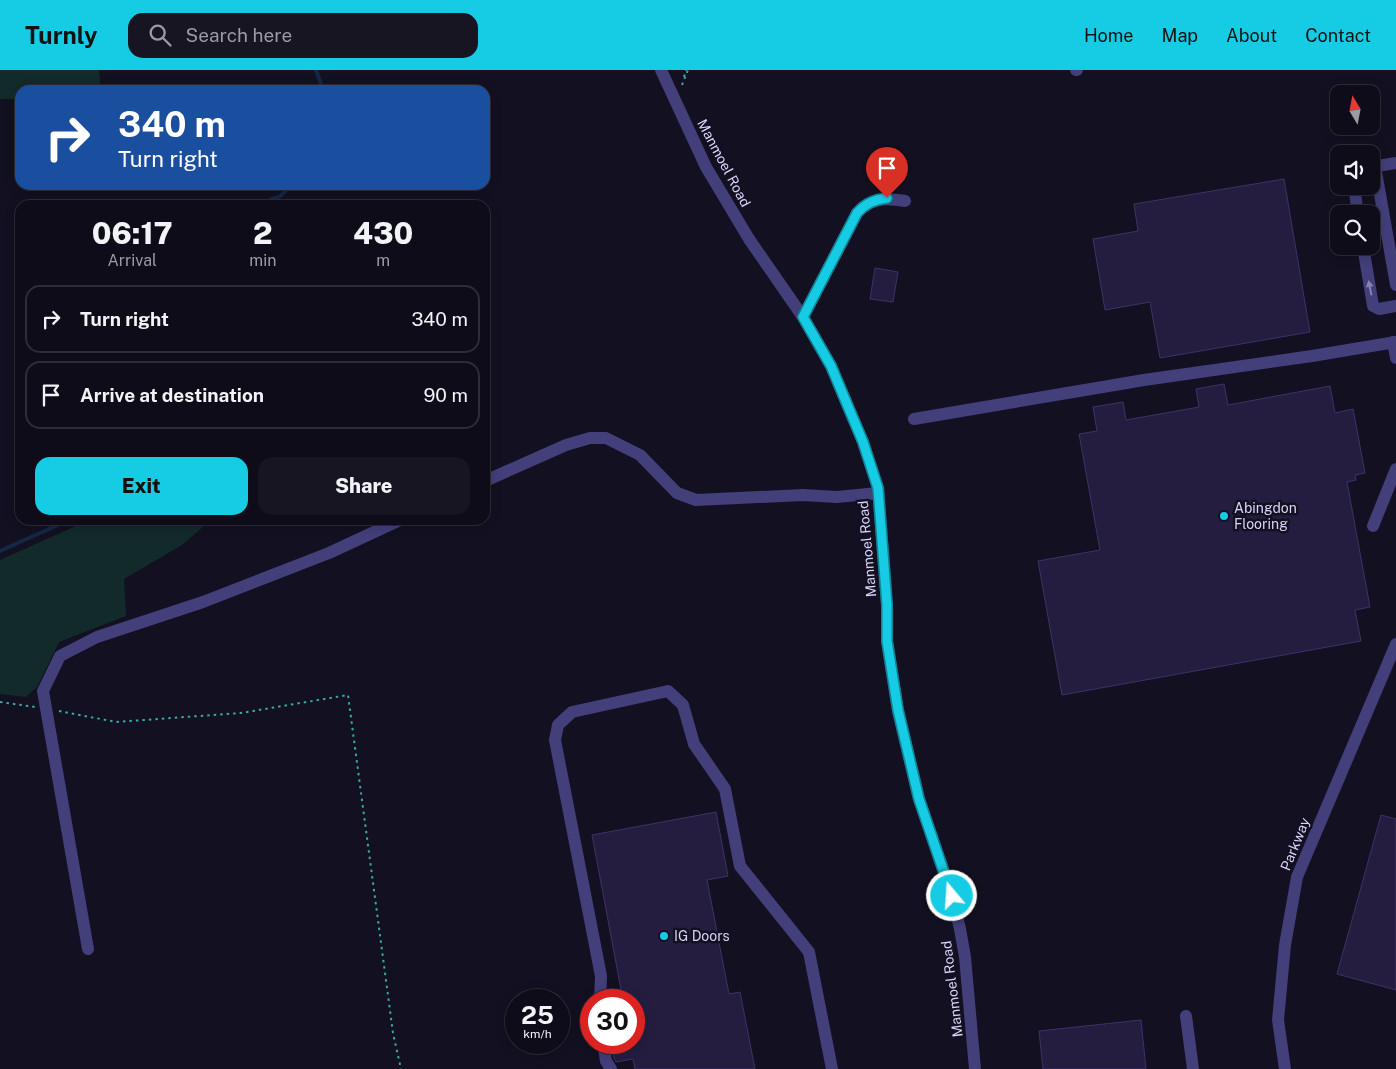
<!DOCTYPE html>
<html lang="en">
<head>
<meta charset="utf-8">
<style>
  :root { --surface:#0e0c19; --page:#171522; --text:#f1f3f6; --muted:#9b9ba2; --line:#2e2c38; --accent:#16cce4 }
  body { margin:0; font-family:"Public Sans",sans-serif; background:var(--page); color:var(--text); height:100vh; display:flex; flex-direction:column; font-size:19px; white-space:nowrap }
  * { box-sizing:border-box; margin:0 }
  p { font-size:16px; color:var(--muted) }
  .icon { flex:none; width:28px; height:28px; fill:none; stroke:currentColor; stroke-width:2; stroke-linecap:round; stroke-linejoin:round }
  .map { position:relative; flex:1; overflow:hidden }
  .details { position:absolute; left:15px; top:130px; width:475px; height:325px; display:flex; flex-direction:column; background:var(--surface); border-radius:15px; box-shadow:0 2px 12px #0003,0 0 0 1px var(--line) }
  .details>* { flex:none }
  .top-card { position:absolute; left:15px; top:15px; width:475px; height:105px; border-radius:15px; box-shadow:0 2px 12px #0003,0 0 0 1px var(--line); background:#1a4fa0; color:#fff; overflow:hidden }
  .needle { width:32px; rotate:350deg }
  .fabs { position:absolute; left:1330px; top:15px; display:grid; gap:10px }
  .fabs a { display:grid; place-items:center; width:50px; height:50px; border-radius:10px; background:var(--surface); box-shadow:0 2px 12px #0003,0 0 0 1px var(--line); font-size:25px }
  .speed { position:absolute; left:505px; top:919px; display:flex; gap:10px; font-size:25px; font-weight:700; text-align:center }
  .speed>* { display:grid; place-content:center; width:65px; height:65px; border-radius:50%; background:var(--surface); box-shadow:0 2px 12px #0003,0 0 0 1px var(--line); line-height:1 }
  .speed small { font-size:12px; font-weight:400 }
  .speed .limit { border:8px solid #d22; background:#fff; color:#111 }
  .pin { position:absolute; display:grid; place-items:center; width:42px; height:42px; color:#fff; margin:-51px -21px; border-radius:50% 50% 50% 0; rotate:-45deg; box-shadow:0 0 5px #0007 }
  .pin .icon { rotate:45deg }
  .me { position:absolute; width:55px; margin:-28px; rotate:342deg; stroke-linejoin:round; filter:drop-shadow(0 0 4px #0008) }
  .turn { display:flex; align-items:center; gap:18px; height:105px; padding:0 20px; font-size:22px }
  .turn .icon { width:65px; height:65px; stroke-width:2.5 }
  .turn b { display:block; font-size:35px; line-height:42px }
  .eta { display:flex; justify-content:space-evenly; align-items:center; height:85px; text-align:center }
  .eta b { font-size:30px; font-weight:800; line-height:35px }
  .button { display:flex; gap:10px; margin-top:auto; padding:10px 20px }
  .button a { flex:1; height:58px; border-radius:15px; background:var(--accent); color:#111; font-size:20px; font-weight:800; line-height:58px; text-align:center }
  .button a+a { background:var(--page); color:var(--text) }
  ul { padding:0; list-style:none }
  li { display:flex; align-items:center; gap:15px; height:68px; margin:0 10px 8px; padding:0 10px; border:2px solid var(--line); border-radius:15px }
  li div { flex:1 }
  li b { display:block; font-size:19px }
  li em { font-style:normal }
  header { display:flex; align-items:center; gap:30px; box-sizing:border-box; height:70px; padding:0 25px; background:var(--accent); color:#111 }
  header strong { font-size:24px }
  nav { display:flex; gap:28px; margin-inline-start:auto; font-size:18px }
  .search { width:350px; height:45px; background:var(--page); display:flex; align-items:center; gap:12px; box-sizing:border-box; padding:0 18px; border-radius:15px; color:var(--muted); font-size:19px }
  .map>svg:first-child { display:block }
  .green { fill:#132a2a }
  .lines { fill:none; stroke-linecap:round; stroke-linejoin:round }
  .stream { stroke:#142746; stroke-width:4 }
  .building { fill:#251d40; stroke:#3e3269 }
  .path { stroke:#3aa8a3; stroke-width:2; stroke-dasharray:2.5 4; stroke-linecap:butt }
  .minor { stroke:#423f7b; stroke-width:12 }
  .oneway { fill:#8682b5 }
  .route-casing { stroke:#0e8594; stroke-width:12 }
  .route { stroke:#16cce4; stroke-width:9 }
  .poi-dot { fill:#16cce4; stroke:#131021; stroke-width:2 }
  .labels { text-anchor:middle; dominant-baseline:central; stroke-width:5; stroke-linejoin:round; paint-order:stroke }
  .street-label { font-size:14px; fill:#d9d3fb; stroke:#131021 }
  .poi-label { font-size:14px; fill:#d9d3fb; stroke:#131021; text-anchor:start }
</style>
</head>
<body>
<header>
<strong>Turnly</strong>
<div class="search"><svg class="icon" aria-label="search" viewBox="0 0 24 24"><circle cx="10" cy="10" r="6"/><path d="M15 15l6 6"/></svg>Search here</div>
<nav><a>Home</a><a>Map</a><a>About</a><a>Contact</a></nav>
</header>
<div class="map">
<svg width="1396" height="999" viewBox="0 0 1396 999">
  <rect width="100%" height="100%" fill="#131021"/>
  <!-- green -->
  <path class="green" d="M0,0H99L101,20H20V29H0Z
    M89,450H211L182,475L124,509L126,546L59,572L37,617L26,627L0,624V490Z"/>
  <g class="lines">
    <!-- stream -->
    <path class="stream" d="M316,0L323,20
      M266,135L272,129L279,127L292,115
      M0,481L69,450"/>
  </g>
  <!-- building -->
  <path class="building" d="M1284,109L1310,262L1160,288L1150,232L1105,240L1093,169L1138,161L1134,134Z
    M875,198L898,202L893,232L870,229Z
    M1224,314L1228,335L1330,316L1335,343L1353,339L1365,403L1355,405L1356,410L1347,412L1370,537L1355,540L1361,571L1062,625L1038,491L1100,480L1079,364L1097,361L1093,337L1123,332L1126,350L1199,337L1196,319Z
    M716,742L728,806L707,810L729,924L740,922L755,999H635L633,989L616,992L614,988L611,972H634V930H623L592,765Z
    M1381,745L1396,749V920L1337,904Z
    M1141,950L1146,999H1043L1039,961Z"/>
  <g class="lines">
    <!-- path -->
    <path class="path" d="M684,7L686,0
      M682,15L688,0
      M0,632L35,637
      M59,641L116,652L241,643L348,625L393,963L401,999"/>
    <!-- minor -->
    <path class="minor" d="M661,0L706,97L749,169L803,247L831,296L863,372L878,418L887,535V571L898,641L919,729L952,826L960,859L965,887L975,999
      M1076,0H1077
      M1375,96L1396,215
      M1371,97L1396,93
      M1354,116L1358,144
      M1363,176L1373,236L1379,239L1396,236
      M803,247L857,143C871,127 886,128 905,131
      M1393,272L1396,288
      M914,349L1144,310L1312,286L1396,272
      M485,411L566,375L590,368H606L640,385L677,423L696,430L803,425L837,427L878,423
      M1373,456L1396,399
      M88,879L43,621L60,586L97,567L203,532L329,483L400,450
      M600,930L601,906L555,670L558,655L572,642L668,621L683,635L694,674L725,719L740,796L809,882L832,999
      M1186,946L1193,999
      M603,972L606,991L611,999
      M1285,999L1278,950L1285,875L1297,807L1396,574"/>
  </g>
  <!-- one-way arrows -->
  <defs><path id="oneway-solid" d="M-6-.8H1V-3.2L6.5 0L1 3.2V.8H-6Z" transform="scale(1.25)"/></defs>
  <use class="oneway" href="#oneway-solid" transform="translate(1370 218) rotate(-101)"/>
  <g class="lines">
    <defs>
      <path id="route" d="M887,128C874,130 866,133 857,143L803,247L831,296L863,372L878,418L887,535V571L898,640L919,729L952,826"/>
    </defs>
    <!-- route casing -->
    <use href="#route" class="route-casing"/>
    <!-- route -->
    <use href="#route" class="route"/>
  </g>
  <!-- markers -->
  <g class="poi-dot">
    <circle cx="1224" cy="446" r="5"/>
    <circle cx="664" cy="866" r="5"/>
  </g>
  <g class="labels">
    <!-- street labels -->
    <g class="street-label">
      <text transform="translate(724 93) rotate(62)">Manmoel Road</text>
      <text transform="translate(867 479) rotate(-95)">Manmoel Road</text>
      <text transform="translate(1295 774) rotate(-68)">Parkway</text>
      <text transform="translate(952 919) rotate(-97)">Manmoel Road</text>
    </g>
    <!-- poi labels -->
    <g class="poi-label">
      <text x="1234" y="438">Abingdon<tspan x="1234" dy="16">Flooring</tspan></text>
      <text x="674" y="866">IG Doors</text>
    </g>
  </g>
</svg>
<div class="fabs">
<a><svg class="needle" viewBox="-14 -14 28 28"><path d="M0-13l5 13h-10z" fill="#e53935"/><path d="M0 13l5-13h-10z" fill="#9b9ba2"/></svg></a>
<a><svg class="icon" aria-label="sound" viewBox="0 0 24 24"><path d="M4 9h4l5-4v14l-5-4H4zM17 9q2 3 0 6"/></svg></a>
<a><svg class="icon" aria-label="search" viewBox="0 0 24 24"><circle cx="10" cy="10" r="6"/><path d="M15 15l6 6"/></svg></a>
</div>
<div class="speed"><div>25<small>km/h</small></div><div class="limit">30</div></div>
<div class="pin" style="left:887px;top:128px;background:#d93025"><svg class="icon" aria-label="arrive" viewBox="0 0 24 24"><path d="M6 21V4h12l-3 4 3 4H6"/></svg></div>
<svg class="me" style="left:952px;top:826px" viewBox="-20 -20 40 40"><circle r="17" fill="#16cce4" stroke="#fff" stroke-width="3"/><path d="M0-11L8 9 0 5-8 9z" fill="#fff"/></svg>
<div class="top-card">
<div class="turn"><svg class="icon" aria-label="right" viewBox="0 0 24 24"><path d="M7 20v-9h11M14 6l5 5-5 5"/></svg><div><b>340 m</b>Turn right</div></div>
</div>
<section class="details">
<div class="eta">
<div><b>06:17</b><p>Arrival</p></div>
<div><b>2</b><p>min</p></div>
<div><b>430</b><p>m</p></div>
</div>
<ul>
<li><svg class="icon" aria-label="right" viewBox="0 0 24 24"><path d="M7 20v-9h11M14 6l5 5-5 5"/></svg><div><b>Turn right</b></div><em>340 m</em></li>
<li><svg class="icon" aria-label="arrive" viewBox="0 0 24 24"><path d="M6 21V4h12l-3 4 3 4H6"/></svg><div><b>Arrive at destination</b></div><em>90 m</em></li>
</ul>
<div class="button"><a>Exit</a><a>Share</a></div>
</section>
</div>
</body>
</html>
